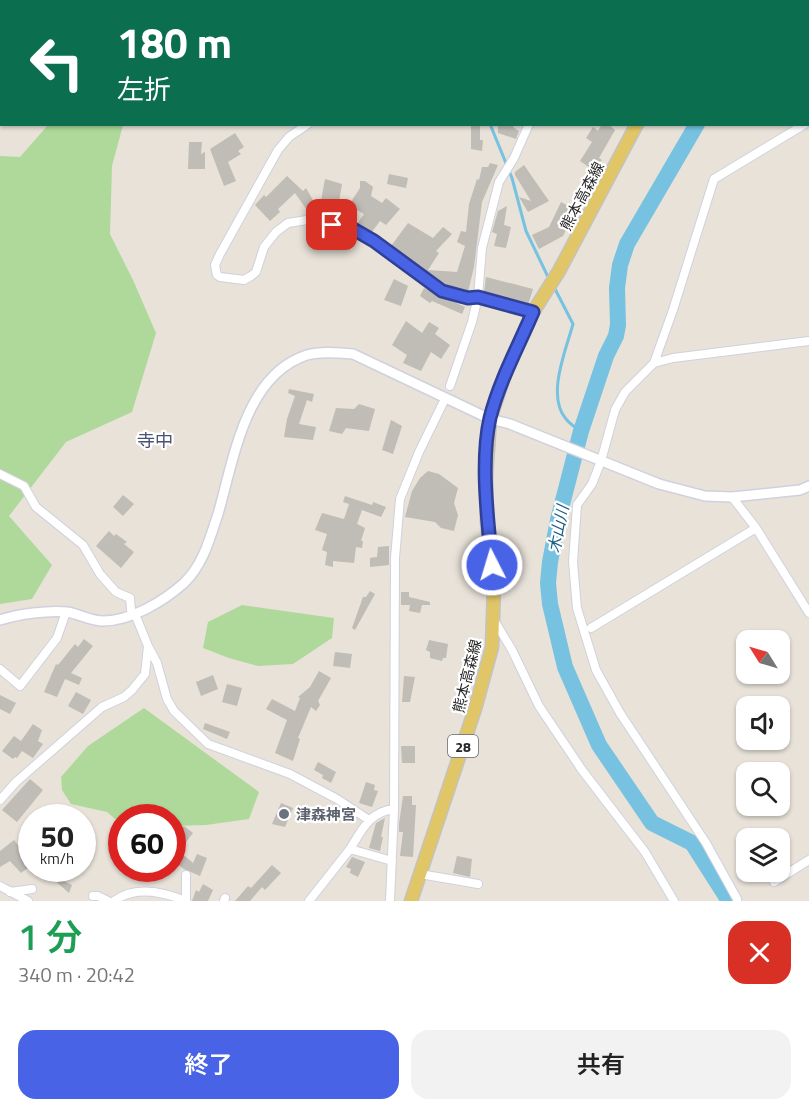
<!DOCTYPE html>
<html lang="ja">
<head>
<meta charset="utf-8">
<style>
  :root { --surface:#fff; --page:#f2f2f2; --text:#222; --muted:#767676; --accent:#4863e6 }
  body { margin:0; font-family:"Titillium Web","Noto Sans JP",sans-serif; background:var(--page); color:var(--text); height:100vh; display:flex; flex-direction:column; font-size:22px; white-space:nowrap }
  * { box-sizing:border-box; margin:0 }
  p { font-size:20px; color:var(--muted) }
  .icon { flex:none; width:33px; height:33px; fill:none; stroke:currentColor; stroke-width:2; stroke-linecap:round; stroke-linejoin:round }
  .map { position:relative; height:901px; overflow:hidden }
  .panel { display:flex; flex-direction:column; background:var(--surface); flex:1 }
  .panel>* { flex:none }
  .top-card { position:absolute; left:0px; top:0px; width:810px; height:126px; box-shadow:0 2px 4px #0004; background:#0b6e4f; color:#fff; overflow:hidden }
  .needle { width:39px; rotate:307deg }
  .fabs { position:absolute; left:736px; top:630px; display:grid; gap:12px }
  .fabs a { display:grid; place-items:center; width:54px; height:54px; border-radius:12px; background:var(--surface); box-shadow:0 2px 4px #0004; font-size:30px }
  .speed { position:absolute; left:18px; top:804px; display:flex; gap:12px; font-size:30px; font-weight:700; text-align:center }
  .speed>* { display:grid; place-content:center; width:78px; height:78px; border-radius:50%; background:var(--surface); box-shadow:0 2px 4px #0004; line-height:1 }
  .speed small { font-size:15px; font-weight:400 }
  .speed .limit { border:9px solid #d22; background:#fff; color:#111 }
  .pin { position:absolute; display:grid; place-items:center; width:51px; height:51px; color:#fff; margin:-26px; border-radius:12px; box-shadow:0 3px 9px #0006 }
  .me { position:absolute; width:66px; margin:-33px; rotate:355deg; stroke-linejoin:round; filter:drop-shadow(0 0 4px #0008) }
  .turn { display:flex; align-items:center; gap:21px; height:126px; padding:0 18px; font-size:27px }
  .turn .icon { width:78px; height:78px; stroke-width:2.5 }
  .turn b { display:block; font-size:42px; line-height:51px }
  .round { display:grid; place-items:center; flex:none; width:63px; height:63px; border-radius:18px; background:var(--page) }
  .summary { display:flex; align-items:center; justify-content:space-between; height:102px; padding:0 18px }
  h1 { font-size:36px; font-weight:600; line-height:45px; color:#1e9e55 }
  .action { display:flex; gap:12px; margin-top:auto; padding:12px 18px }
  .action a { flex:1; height:69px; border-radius:18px; background:var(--accent); color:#fff; font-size:24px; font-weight:600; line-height:69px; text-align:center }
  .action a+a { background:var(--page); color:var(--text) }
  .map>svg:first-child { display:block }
  .green { fill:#afd99b }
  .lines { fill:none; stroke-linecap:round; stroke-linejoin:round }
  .stream { stroke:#76c2e0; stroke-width:3 }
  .river { stroke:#76c2e0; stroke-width:16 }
  .building { fill:#c0bcb6 }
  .minor-casing { stroke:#cfd1de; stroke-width:10 }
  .tertiary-casing { stroke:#cfd1de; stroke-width:12 }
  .primary-casing { stroke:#c3c3c3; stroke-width:15 }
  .minor { stroke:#fff; stroke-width:8 }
  .tertiary { stroke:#fff; stroke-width:9 }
  .primary { stroke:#e0c666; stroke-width:12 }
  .route-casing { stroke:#2f4096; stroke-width:15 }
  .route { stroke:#4863e6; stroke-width:10 }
  .worship-dot { fill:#6b7280; stroke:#fff; stroke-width:2 }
  .labels { text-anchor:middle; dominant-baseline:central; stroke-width:4.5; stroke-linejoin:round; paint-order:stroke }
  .shield { fill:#fff; stroke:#686868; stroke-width:1.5 }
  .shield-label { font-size:14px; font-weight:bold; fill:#272727 }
  .street-label { font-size:15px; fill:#272727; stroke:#fff }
  .worship-label { font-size:15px; font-weight:bold; fill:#5b616d; stroke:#fff; text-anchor:start }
  .water-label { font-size:16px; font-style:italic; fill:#1a6087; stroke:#fff }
  .quarter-label { font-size:18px; fill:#4c5272; stroke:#fff }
</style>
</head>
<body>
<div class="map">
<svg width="809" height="901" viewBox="0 0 809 901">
  <rect width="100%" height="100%" fill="#e8e2d9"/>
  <!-- green -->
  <path class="green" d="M48,125H123L112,166L110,234L133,280L156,333L132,412L66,442L9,516L52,565L32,599L0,604V156L20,157Z
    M242,605L334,618L332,638L293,664L258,666L229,658L203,648L208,622Z
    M144,708L259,792L249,819L206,825L173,826L172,818H122L121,824L107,812L71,804L62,790L61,777L88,746Z"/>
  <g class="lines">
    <!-- stream -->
    <path class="stream" d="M492,0V2
      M490,124L512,178L526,231L549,279
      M554,287L573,324C566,350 546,396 566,419C570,424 576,428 581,431"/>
    <!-- river -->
    <path class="river" d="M761,2L762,0
      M697,124L627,244L620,265L617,288L618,325L616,336L606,356L581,431L558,520L550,562L548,583L550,604L565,667L599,745L652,823L692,843L729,901"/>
  </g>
  <!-- building -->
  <path class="building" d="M471,124H480V140H483L482,151L471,149Z
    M498,124H514L513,127L519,131L516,139L498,133Z
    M602,124H608L615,130L599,158L602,160L593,170L580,161L592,142L586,138L593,127L598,131Z
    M235,133L244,147L238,151L241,154L228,162L236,181L224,186L210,149Z
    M189,142H202L201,154L205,152V169H188Z
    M490,163L498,165L482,202L474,267L468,292L442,284L391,246L408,223L433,238L443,227L452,234L436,251L439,253L428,270L457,272L465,246L457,242L461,231L466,232L469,204L477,179L479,180L482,167H488Z
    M524,165L549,201L528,212L519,197L531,201L515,175V172Z
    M389,174L408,178L406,188L387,184Z
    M287,176L303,191L306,188L317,207L309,213L295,193L278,209L280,212L270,221L255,205L264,195L266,197Z
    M325,179L342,184L338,208L320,206Z
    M360,181H365L373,187L371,196L382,203L386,198L400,209L386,225L380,221L371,233L357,224L364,214L349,205L360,188Z
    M561,202L576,210L563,236L539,249L532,235L549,227Z
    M507,206L504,225L511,227L506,248L494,246L497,234L492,232L498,211Z
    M486,277L533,289L529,302L528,304L484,293Z
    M394,279L408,286L401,306L384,300Z
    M424,288L465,307L462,314L432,301L430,303L420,296Z
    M406,321L422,333L429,322L439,328L435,334L450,345L441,359L431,352L421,371L403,363L407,355L392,345Z
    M289,389L314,394L312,402L307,400L299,424L316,427L313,440L284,437L287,419L295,396L288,393Z
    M359,404L375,409L369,431L346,428L342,434L329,431L336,408L354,409Z
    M391,420L402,426L393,454L382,450Z
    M428,471L439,474L458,488L454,503L458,515L454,531L441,528L435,522L405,517L412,491L420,478Z
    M123,495L134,504L123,516L113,507Z
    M345,496L372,505L373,502L386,507L381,517L362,510L357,524L365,528L361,541H363L362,548L356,547L354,563L333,561V567L325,565L327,552L322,550L327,534L315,530L322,513L344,519L349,504L343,502Z
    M109,531L114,536L116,534L127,542L124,544L134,552L121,568L96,546Z
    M389,546V565L370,567V558L377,557L378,547Z
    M370,591L375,594L355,630L352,628L363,597H366Z
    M401,592H409V597L430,602V605H422L420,613L409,611L410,605H401Z
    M84,639L93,646L71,673L82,678L79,685L65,679L57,697L44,692L56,664L58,665L75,644L78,647Z
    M429,640L448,644L446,658H443L442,661L430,658V652L426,650Z
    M335,652L352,654L350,668L333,666Z
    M319,671L331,678L318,701L320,705L316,711L311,707L298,738L300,739L293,761L275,753L287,720L266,709L272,699L295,711L300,698L298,697L310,687Z
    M213,675L218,689L201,696L196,682Z
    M404,676L415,677L410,702H402Z
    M227,684L242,688L237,706L222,702Z
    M76,692L91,700L83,714L68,706Z
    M0,695L16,703L10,714L0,709Z
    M205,723L230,732L227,739L203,729Z
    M33,724L42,730L38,741L43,744L33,758L22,751L17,758L15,757L13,759L2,751L14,736L21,741Z
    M401,746H415V763H402Z
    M318,762L336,772L331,783L322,778L323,775L314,770Z
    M30,779L43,790L17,822L2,810Z
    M366,782L375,785L374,790L378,791L372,807L359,803Z
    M403,796H412V805H416L413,857L400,856L403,832H399V824Z
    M281,803L293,808L285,827L272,824Z
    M385,818L381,837H383L380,851L369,848L376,823Z
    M184,826L193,833L179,851L193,863L197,854L207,858L200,876L184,869L172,860V841Z
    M14,840L26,855L32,851V865L21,873L10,861L0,867V851Z
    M457,856L472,859L470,877L453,873Z
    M352,857L365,862L358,877L350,873L351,869L346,867Z
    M272,865L281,873L265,890L262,887L250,901H235L248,886L251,888Z
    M40,868H54L63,876L60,879L72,885L69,893Z
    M203,884L213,890L208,901H192L196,890L199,892Z"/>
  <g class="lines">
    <defs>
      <path id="minor" d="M19,0L21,2
        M351,0L352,2
        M112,2L113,0
        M585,2L586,0
        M308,124L289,137L278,150L220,254L215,265L217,275L220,277L244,280L251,276L256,272L264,247L276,232L288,223L307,220L348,226L374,241L442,291L467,298L478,297L533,312
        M654,363L673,358L809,341
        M450,386L472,322L478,297L482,248L499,182L514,158L529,124
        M0,474L24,486L36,507L83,545L100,574L116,592L130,598L131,610L135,614L148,646L145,674L132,690L124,697L102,707L16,782L0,800
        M732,497L756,528L809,613
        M494,620L512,650L539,706L582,770L645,852L674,901
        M591,628L756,528
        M149,648L157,663L167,699L174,711L208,744L290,774L337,799L369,820
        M0,669L20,686L57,638L66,612
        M350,849C362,830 369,812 394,809
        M420,874L478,884
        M774,882L809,860
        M0,886L28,901
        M10,892L32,889
        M93,896H98L108,901
        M737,899L706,843L620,713L596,670L577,608L573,562L577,505L592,484L601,461L615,410L625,392L654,363L673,310L714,179L805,124
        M114,901C135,885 164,892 186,901
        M186,901V875
        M224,901L225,898
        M309,901L350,849L392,861
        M390,901L394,809L395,558L400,499L419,452L443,403"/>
      <path id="tertiary" d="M0,620C18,614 49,610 67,612C79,614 91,621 103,621C131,621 164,601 184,583C203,565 210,538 218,514C234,459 245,375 307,355C322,351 338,353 353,354L490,419L510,424L659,484L705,496L732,497L800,490L809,486"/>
      <path id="primary" d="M702,2V0
        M411,901L475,709L492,647L494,587L487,521L486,476L490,419L505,374L533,312L559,271L637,124"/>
    </defs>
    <!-- minor casing -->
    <use href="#minor" class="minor-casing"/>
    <!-- tertiary casing -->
    <use href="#tertiary" class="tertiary-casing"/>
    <!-- primary casing -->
    <use href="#primary" class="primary-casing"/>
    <!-- minor -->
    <use href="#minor" class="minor"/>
    <!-- tertiary -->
    <use href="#tertiary" class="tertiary"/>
    <!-- primary -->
    <use href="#primary" class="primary"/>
  </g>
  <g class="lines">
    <defs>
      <path id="route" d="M332,225L348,226L374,241L442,291L468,298L478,297L533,312C518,347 499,382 490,418C480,462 488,521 492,565"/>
    </defs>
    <!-- route casing -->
    <use href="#route" class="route-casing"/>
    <!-- route -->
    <use href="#route" class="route"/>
  </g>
  <!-- markers -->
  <circle class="worship-dot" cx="284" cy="814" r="6"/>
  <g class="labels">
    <!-- shield labels -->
    <rect class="shield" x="448" y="735" width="30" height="22" rx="4.5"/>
    <g class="shield-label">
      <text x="463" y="746">28</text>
    </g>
    <!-- street labels -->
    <g class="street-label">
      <text transform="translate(582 196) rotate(-62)">熊本高森線</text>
      <text transform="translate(467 676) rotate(-76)">熊本高森線</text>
    </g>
    <!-- worship labels -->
    <g class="worship-label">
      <text x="296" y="814">津森神宮</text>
    </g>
    <!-- water labels -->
    <g class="water-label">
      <text transform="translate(558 529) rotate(-79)">木山川</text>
    </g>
    <!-- quarter labels -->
    <g class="quarter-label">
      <text x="155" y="440">寺中</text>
    </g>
  </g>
</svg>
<div class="fabs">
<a><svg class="needle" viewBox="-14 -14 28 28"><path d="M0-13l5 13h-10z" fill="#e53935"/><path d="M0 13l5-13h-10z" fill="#767676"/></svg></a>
<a><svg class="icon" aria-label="sound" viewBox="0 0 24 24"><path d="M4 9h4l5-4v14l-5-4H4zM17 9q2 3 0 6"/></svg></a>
<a><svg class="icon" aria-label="search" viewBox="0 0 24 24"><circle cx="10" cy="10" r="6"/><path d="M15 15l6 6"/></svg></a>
<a><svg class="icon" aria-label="layers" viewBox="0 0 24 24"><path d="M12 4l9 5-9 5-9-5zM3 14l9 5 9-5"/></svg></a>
</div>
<div class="speed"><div>50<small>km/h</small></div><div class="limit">60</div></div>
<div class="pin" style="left:332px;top:225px;background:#d93025"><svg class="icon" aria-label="arrive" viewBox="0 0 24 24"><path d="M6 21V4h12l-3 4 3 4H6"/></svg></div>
<svg class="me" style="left:492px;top:565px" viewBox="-20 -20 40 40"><circle r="17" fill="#4863e6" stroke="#fff" stroke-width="3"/><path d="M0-11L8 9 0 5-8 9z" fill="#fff"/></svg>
<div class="top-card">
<div class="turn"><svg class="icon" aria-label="left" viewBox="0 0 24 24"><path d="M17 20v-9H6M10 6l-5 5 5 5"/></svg><div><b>180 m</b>左折</div></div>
</div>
</div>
<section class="panel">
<div class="summary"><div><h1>1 分</h1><p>340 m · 20:42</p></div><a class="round" style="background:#d93025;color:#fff"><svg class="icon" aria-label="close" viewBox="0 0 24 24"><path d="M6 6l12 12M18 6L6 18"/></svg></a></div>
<div class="action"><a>終了</a><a>共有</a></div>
</section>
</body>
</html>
